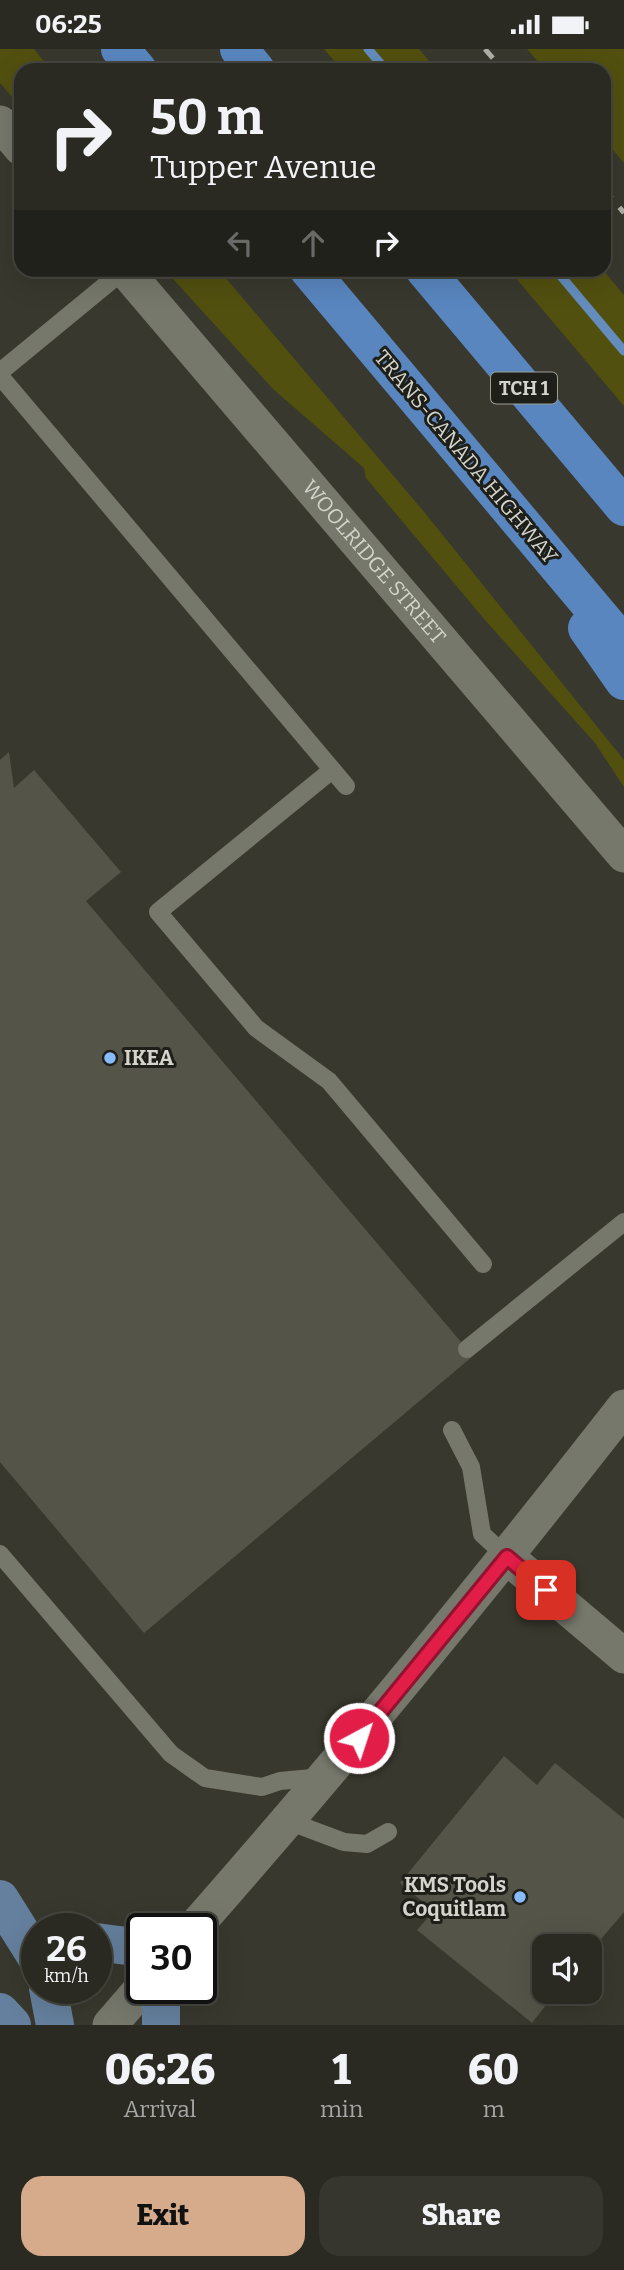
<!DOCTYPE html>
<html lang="en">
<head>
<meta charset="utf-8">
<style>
  :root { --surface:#2a2a22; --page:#36362f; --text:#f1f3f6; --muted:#a5a7a5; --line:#464640; --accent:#d6ab8b }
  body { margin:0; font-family:Bitter,serif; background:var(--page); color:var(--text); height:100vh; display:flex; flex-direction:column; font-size:26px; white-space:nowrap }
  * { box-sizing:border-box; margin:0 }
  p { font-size:23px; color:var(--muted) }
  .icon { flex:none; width:38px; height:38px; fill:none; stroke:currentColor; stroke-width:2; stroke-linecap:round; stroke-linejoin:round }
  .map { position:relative; height:1976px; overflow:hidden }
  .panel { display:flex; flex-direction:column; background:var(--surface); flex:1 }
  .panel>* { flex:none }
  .hud { position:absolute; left:14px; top:14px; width:597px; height:214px; border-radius:21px; box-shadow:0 7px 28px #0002,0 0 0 2px var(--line); background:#2a2a22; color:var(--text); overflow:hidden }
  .controls { position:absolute; left:532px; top:1885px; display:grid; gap:14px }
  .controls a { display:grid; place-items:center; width:70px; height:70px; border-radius:14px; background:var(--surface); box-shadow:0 7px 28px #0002,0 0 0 2px var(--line); font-size:35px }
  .speed { position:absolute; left:21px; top:1864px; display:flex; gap:14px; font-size:35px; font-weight:700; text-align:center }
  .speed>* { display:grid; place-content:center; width:91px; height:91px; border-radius:50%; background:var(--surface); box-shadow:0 7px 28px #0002,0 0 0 2px var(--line); line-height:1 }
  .speed small { font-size:18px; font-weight:400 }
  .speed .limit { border:4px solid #111; border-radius:10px; background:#fff; color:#111 }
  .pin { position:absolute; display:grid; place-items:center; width:60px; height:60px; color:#fff; margin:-30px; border-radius:14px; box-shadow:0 4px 10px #0006 }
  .me { position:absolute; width:77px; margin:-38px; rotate:40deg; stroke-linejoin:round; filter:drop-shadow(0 0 5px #0008) }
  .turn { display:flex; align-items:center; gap:24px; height:147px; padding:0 21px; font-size:32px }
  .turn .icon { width:91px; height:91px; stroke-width:2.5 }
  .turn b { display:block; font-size:49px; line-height:60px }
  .lanes { display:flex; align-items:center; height:66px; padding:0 21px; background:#0003; justify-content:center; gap:35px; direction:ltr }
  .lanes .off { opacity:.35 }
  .eta { display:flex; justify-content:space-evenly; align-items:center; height:119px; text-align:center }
  .eta b { font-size:42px; font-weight:800; line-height:49px }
  .cta { display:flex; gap:14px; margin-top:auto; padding:14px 21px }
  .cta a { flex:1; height:80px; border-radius:21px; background:var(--accent); color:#111; font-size:28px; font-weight:800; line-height:80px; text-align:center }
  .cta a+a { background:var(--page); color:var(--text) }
  .status { display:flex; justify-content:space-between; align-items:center; height:49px; padding:0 35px; background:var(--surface); direction:ltr }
  .status svg { height:19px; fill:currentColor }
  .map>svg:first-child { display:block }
  .green { fill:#52500f }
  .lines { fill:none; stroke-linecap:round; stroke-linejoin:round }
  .stream { stroke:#648dbd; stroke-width:9 }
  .building { fill:#545449 }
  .service { stroke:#77786c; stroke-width:18 }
  .minor { stroke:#77786c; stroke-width:35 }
  .primary { stroke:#65809e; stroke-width:38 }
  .motorway { stroke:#5986bf; stroke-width:38 }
  .rail { stroke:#b0b0a8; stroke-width:5; stroke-dasharray:12 12; stroke-linecap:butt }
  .route-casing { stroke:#92132f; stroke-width:18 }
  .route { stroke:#e11d48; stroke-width:12 }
  .poi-dot { fill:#88bbfc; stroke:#1f1f1a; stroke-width:2.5 }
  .labels { text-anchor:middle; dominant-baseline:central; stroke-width:6; stroke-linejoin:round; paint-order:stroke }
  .shield { fill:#1f1f1a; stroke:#9e9e97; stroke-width:2 }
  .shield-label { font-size:19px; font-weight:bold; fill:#d4d4cd }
  .street-label { font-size:21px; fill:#d4d4cd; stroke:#1f1f1a }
  .poi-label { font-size:21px; font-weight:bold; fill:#d4d4cd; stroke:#1f1f1a; text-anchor:start }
</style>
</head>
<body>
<div class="status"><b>06:25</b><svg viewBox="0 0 49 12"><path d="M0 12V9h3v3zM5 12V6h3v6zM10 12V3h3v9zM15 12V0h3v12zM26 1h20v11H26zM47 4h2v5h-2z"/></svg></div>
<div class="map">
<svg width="624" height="1976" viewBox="0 0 624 1976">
  <rect width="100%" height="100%" fill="#38382e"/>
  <!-- green -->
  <path class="green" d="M0,0H34L51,21H21V58L0,34Z
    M324,0H419L437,21H342Z
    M527,0H624V114L604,90V21H545Z
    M165,221H219L425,464L624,711V738L595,694L485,571L366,429L364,419L273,340Z
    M509,221H603L624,246V357Z"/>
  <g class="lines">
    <!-- stream -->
    <path class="stream" d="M368,0L386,21
      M555,220L624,302"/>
  </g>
  <!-- building -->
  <path class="building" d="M9,703L14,739L34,721L121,823L86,852L473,1307L144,1584L0,1413V711Z
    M504,1707L537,1736L555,1714L624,1770V1863L590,1903V1897H544V1942H557L532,1974L417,1881L434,1862L400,1834Z"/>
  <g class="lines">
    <!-- service -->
    <path class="service" d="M0,323L124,221
      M0,327L346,737
      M332,721L158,863L256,979L329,1032L483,1215
      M467,1300L624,1173
      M452,1381L471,1418L482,1485L507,1508
      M0,1505L171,1705L205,1729L262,1738L280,1732L323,1728
      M288,1772L344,1793L367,1795L388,1783"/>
    <!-- minor -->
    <g class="minor">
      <path d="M0,74L21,99"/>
      <path id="s1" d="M124,220L624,806"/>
      <path d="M507,1508L624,1607"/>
      <path d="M193,1880C343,1710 485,1536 624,1358"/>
      <path d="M110,1976L142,1939"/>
    </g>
    <!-- primary -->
    <path class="primary" d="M0,1850L37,1909
      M96,1893L142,1899
      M48,1939L55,1976
      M0,1963L12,1976
      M161,1976V1939"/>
    <!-- motorway -->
    <path class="motorway" d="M120,0L138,21
      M239,0L256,21
      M308,220L624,596
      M424,220L624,458
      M587,579L624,632"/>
    <!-- rail -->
    <path class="rail" d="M485,0L503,21
      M604,140L624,164"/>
  </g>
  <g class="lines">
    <defs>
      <path id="route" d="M359,1689L507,1508L546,1541"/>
    </defs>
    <!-- route casing -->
    <use href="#route" class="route-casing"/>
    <!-- route -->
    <use href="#route" class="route"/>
  </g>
  <!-- markers -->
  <g class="poi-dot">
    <circle cx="110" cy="1009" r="7"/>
    <circle cx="520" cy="1848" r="7"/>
  </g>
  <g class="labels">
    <!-- shield labels -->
    <rect class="shield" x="491" y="323.5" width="66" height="31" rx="5"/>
    <g class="shield-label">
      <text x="524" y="339">TCH 1</text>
    </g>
    <!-- street labels -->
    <g class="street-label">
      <text transform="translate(466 408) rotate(50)">TRANS-CANADA HIGHWAY</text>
      <text stroke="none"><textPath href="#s1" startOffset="385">WOOLRIDGE STREET</textPath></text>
    </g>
    <!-- poi labels -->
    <g class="poi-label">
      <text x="124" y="1009">IKEA</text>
      <text x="506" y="1836" text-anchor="end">KMS Tools<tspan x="506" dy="24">Coquitlam</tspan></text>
    </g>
  </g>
</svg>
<div class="controls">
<a><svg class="icon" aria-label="sound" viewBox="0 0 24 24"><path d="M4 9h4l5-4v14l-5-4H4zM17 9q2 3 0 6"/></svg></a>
</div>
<div class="speed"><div>26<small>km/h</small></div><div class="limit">30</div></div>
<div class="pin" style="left:546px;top:1541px;background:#d93025"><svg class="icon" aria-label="arrive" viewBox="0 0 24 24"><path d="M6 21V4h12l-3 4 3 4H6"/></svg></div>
<svg class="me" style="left:359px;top:1689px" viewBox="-20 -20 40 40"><circle r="17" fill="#e11d48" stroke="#fff" stroke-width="3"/><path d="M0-11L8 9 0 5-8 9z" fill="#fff"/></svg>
<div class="hud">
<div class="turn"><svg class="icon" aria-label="right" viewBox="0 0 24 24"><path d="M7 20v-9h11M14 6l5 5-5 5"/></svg><div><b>50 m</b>Tupper Avenue</div></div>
<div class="lanes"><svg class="icon off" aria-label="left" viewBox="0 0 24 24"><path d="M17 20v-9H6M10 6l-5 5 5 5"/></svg><svg class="icon off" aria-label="ahead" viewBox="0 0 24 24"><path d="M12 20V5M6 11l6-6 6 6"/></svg><svg class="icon" aria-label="right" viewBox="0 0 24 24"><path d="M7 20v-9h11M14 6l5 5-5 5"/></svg></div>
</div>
</div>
<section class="panel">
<div class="eta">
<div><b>06:26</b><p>Arrival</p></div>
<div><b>1</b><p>min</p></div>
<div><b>60</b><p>m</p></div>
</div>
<div class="cta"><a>Exit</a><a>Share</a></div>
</section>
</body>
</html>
